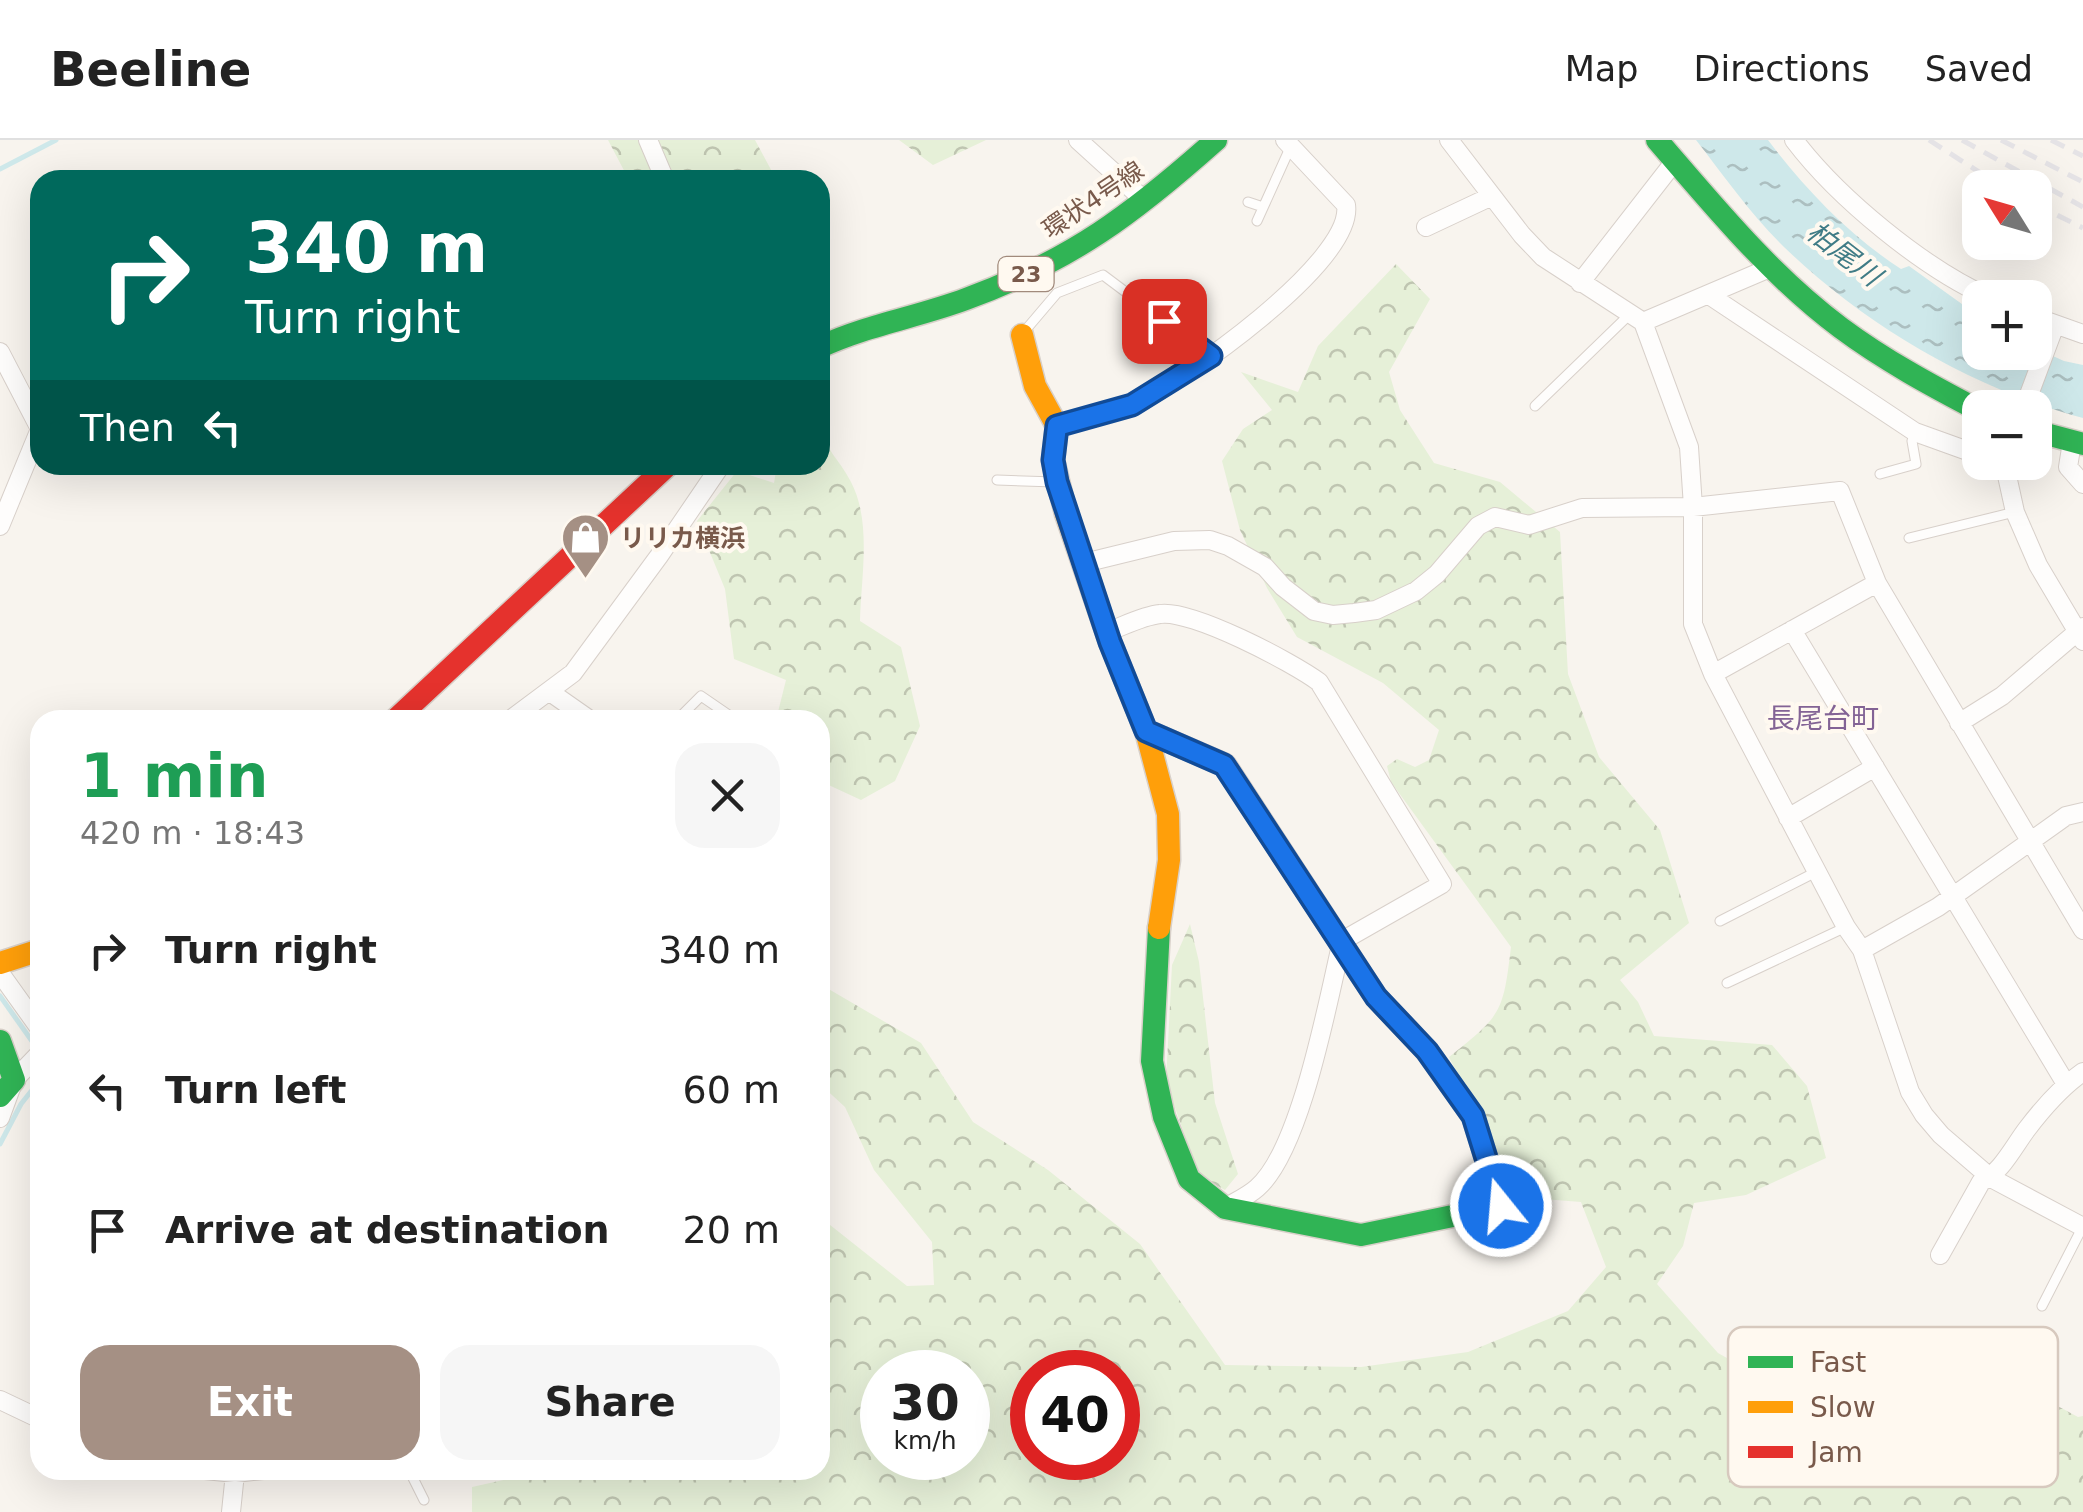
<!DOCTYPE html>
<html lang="en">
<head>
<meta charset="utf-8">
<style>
  :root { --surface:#fff; --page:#f6f6f6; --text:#222; --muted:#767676; --line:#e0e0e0; --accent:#a59084 }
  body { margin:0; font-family:"DejaVu Sans","Noto Sans JP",sans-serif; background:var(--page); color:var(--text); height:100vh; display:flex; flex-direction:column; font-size:38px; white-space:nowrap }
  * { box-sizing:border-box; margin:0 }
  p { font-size:32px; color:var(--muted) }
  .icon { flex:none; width:55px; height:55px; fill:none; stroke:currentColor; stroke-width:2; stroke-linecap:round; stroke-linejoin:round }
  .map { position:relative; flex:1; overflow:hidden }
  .details { position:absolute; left:30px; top:570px; width:800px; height:770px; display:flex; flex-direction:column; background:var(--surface); border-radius:30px; box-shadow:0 10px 40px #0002 }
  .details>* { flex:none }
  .banner { position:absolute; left:30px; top:30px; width:800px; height:305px; border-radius:30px; box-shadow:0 10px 40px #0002; background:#00695c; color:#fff; overflow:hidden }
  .needle { width:65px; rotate:307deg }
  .fabs { position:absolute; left:1962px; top:30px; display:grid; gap:20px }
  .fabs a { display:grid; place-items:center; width:90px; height:90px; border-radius:20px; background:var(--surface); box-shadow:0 10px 40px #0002; font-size:50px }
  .speed { position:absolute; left:860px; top:1210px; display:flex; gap:20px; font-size:50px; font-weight:700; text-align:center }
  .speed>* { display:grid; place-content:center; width:130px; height:130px; border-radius:50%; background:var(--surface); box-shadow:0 10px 40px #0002; line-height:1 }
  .speed small { font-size:25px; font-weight:400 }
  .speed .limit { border:15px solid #d22; background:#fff; color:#111 }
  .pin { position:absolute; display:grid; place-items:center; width:85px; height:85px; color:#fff; margin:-42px; border-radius:20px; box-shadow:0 5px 15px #0006 }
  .me { position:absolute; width:110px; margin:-55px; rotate:343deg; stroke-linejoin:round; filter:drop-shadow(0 0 8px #0008) }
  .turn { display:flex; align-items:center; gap:35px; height:210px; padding:0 50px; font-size:45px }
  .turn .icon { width:130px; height:130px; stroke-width:2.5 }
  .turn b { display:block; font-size:70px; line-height:85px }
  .then { display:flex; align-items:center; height:95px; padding:0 50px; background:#0003; gap:20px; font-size:38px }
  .round { display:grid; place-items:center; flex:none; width:105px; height:105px; border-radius:30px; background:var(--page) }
  .overview { display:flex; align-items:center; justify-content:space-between; height:170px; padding:0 50px }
  h1 { font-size:60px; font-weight:800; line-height:75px; color:#1e9e55 }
  .primary-button { display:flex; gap:20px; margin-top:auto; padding:20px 50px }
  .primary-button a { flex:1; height:115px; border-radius:30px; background:var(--accent); color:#fff; font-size:40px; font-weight:800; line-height:115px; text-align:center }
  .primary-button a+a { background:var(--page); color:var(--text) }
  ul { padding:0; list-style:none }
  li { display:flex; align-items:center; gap:30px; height:140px; padding:0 50px }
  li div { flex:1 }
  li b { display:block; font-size:38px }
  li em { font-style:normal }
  header { display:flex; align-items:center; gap:60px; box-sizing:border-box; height:140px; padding:0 50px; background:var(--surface); border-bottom:2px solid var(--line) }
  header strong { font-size:48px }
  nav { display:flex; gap:55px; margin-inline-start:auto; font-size:35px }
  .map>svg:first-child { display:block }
  .forest { fill:url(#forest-crowns); fill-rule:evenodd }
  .water { fill:url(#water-ripples) }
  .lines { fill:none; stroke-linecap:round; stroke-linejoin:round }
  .stream { stroke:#cee8ea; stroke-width:5 }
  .lane-casing { stroke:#d8d0ca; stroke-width:11 }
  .street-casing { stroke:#d8d0ca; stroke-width:20 }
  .fast-casing { stroke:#d8d0c9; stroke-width:25 }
  .slow-casing { stroke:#d8d0c9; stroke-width:25 }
  .jam-casing { stroke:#d8d0c9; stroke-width:25 }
  .lane { stroke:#fefdfc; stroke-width:9 }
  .street { stroke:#fefdfc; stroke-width:18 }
  .fast { stroke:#30b455; stroke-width:22 }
  .slow { stroke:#ff9f0a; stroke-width:22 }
  .jam { stroke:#e5322d; stroke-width:22 }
  .rail { stroke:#e5e3e6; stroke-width:5; stroke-dasharray:15 10; stroke-linecap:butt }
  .route-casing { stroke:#114b97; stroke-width:25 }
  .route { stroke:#1a73e8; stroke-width:18 }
  .labels { text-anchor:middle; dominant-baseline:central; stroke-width:8; stroke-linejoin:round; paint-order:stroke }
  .shield { fill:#fff9f0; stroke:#a18a7c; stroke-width:2.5 }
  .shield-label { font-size:22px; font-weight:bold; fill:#795a4b }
  .street-label { font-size:25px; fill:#795a4b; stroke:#fff9f0 }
  .poi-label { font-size:25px; font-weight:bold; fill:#795a4b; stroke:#fff9f0; text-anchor:start }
  .water-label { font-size:28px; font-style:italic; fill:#407c86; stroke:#fff9f0 }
  .neighbourhood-label { font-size:28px; fill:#836395; stroke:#fff9f0 }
  .key { fill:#fff9f0; stroke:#d7c9be; stroke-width:2.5 }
  .key-label { font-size:28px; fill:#795a4b }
</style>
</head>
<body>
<header>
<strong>Beeline</strong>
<nav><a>Map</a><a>Directions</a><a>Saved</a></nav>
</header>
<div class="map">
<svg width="2083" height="1372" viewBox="0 0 2083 1372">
  <defs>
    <pattern id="forest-crowns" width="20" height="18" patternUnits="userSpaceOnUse" patternTransform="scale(2.5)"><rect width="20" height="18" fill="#e6f0d8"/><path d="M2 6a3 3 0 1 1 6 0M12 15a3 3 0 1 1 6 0" fill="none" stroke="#bfc5b1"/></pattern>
    <pattern id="water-ripples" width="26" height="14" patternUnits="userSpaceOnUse" patternTransform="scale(2.5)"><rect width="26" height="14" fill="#cee8ea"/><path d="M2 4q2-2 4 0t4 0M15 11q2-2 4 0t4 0" fill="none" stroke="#acbfc0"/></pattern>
  </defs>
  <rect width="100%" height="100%" fill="#f8f4ee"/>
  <!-- forest -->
  <path class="forest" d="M608,0H755L776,39L629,40Z
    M899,0H986L933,25Z
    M1396,124L1430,159L1389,232L1400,270L1434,323L1500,342L1560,392L1568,534L1599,617L1660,690L1689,783L1620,840L1638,862L1654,896L1772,905L1807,946L1826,1018L1746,1055L1694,1063L1683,1106L1657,1144L1718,1213L1784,1250L1912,1278L1951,1222L1989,1229L2078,1277L2083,1276V1372H472V1347L548,1330H820V1077L907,1146L934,1145L932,1102L874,1030L845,967L820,944V844L921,903L973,982L1048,1030L1140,1104L1225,1225L1361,1227L1468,1212L1568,1171L1606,1127L1581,1062L1519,1057L1449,917C1502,875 1503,873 1511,807L1391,642L1387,626L1397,619L1415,627L1429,620L1439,590L1383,543L1297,497L1267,448L1240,390L1222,321L1243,289L1272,270L1241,232L1298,252L1318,206ZM882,1232H968V1318H882ZM1032,1232H1118V1318H1032Z
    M820,281C827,315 837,315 851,342C872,382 861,437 860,481L901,507L920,586L895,641L861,660L820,641V580H776L786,540L734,519L725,449L697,381L737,331L774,343L777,325H820Z
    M1190,784L1199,822L1215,963L1238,1034L1225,1050L1199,1036L1166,942L1172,825Z"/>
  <!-- water -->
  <path class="water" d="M1696,0H1768C1805,49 1850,96 1901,129L1909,126L1980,177V212H2035V208L2064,221L2083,225V278C1972,248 1867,187 1784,107C1752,76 1724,36 1696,0Z"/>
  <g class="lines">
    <!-- stream -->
    <path class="stream" d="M0,29L56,0
      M0,856L39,911
      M0,1004L21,964L40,940"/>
    <defs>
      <path id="lane" d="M1248,62L1263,67
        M1257,81L1290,8
        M1023,193L1057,153L1103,135L1211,216
        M1535,266L1630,174
        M1880,334L1916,324L1912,301L1915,292
        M997,340L1055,342
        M1909,398L2015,372
        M677,580L701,556L736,580
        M1720,781L1816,732
        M1727,843L1846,787
        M2042,1166L2082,1088
        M409,1330L424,1360"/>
      <path id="street" d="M648,0L665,40
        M1078,0L1144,60
        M1449,0L1522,95L1543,117L1643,182L1689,307L1693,367V484L1713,534L1846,787L1862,810L1910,952L1924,975L1941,995L1991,1038L2083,1087
        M1794,0C1838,58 1923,128 1990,158
        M1426,87L1492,56
        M1580,143L1675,21
        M1709,155L1915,292L1965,310L1980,311
        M2035,177L2083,194
        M1643,182L1772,127
        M0,212L40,289L0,386
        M2024,268L2055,185
        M1057,286C1081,279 1109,275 1132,265C1180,244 1355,121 1346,65L1285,0
        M2072,302L2068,327L2083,344
        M2004,322L2015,372L2038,425L2083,501
        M1084,423L1174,401L1210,400L1228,406L1265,427L1283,447L1314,471L1333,475L1354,473L1376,470L1416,451L1437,434L1478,386L1495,377L1529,385L1582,368L1693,367L1840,351L1877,443L2083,790
        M1792,490L2066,944
        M1107,492C1124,486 1142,476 1160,474C1191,469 1292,522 1319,542L1442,744L1342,801C1328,860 1301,1010 1257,1048C1248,1056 1235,1062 1225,1068
        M1713,534L1877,443
        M550,552L590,580
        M510,580L573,533L659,416L721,325
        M1959,583L2002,556L2083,487
        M1788,678L1875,627
        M1862,810L1938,767L2066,676L2083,672
        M0,833L40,889
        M0,978L14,940L40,913
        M1940,1115L1981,1042C2001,1033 2014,1006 2027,989C2043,968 2061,947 2083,932
        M0,1260L40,1279
        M205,1330L235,1333L263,1330
        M231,1372L235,1333"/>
      <path id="fast" d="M1657,0C1714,66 1770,135 1841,188C1884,220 1932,246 1980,271
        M820,207C867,185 918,177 966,159C1072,120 1133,74 1216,0
        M2035,291L2083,304
        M1159,788L1152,921L1164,977L1189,1039L1225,1068L1361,1095L1501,1066L1473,976L1427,911L1395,877
        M0,901L14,940L0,956"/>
      <path id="slow" d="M1022,195L1035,246L1057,286L1053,320L1066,374L1110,502L1146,591L1168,674L1169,720L1159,788
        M1146,591L1225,625L1376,857L1395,877
        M0,823L40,810"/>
      <path id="jam" d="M395,580L668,325"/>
    </defs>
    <!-- lane casing -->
    <use href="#lane" class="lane-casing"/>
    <!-- street casing -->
    <use href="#street" class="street-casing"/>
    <!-- fast casing -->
    <use href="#fast" class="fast-casing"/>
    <!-- slow casing -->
    <use href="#slow" class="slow-casing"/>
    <!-- jam casing -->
    <use href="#jam" class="jam-casing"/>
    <!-- lane -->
    <use href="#lane" class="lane"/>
    <!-- street -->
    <use href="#street" class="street"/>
    <!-- fast -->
    <use href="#fast" class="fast"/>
    <!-- slow -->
    <use href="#slow" class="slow"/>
    <!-- jam -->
    <use href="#jam" class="jam"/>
    <!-- rail -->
    <path class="rail" d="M1929,0L2004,48
      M1962,0L2083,67
      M2001,0L2083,42
      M2051,0L2083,16
      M2035,64L2083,88"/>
  </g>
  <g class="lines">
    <defs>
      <path id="route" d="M1164,181L1211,216L1132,265L1057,286L1053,320L1057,342L1110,502L1146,591L1224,625L1376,857L1427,911L1473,976L1501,1066"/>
    </defs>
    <!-- route casing -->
    <use href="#route" class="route-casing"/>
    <!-- route -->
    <use href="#route" class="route"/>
  </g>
  <!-- icons -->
  <defs>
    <symbol id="shop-pin" viewBox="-11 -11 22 30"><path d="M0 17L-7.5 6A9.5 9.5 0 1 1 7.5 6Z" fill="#a59084" stroke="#fff9f0"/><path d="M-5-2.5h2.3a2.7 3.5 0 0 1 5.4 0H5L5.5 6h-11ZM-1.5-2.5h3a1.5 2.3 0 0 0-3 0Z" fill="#fff"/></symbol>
  </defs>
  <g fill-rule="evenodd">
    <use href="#shop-pin" x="558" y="370" width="55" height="75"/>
  </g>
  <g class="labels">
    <!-- shield labels -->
    <rect class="shield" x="998.5" y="117" width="55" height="34" rx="8"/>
    <g class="shield-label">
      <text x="1026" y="134">23</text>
    </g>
    <!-- street labels -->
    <g class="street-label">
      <text transform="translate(1093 60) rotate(-34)">環状4号線</text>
    </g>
    <!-- poi labels -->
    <g class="poi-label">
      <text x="620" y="398">リリカ横浜</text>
    </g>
    <!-- water labels -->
    <g class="water-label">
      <text transform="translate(1844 114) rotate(38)">柏尾川</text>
    </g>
    <!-- neighbourhood labels -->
    <g class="neighbourhood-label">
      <text x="1823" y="578">長尾台町</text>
    </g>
  </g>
  <!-- legend -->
  <rect x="1728" y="1187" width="330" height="160" rx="15" class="key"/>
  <rect x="1748" y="1216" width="45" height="12" fill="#30b455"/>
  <rect x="1748" y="1261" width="45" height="12" fill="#ff9f0a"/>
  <rect x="1748" y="1306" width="45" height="12" fill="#e5322d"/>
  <g class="key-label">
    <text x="1810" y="1232">Fast</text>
    <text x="1810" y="1277">Slow</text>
    <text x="1810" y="1322">Jam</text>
  </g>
</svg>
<div class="fabs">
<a><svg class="needle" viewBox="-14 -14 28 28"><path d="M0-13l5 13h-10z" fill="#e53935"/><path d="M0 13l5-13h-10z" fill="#767676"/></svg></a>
<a>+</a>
<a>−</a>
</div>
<div class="speed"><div>30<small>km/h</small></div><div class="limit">40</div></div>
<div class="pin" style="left:1164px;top:181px;background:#d93025"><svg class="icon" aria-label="arrive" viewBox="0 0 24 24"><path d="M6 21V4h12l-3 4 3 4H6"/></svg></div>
<svg class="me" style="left:1501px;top:1066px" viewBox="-20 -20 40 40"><circle r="17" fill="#1a73e8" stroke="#fff" stroke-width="3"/><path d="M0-11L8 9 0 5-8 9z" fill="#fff"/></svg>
<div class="banner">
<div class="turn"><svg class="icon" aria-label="right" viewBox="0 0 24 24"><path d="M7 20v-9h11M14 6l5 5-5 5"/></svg><div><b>340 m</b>Turn right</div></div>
<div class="then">Then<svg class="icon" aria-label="left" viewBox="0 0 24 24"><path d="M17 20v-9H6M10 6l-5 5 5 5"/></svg></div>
</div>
<section class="details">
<div class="overview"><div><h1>1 min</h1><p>420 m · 18:43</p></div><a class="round"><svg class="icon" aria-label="close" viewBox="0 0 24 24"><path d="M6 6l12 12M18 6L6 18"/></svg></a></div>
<ul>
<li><svg class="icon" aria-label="right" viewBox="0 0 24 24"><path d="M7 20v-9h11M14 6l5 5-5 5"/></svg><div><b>Turn right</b></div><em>340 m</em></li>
<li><svg class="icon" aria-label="left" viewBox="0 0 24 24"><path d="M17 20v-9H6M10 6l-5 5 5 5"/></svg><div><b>Turn left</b></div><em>60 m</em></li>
<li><svg class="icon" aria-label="arrive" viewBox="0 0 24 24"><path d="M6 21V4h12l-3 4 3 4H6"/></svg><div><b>Arrive at destination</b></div><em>20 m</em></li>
</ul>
<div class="primary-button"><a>Exit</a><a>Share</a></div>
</section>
</div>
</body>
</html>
